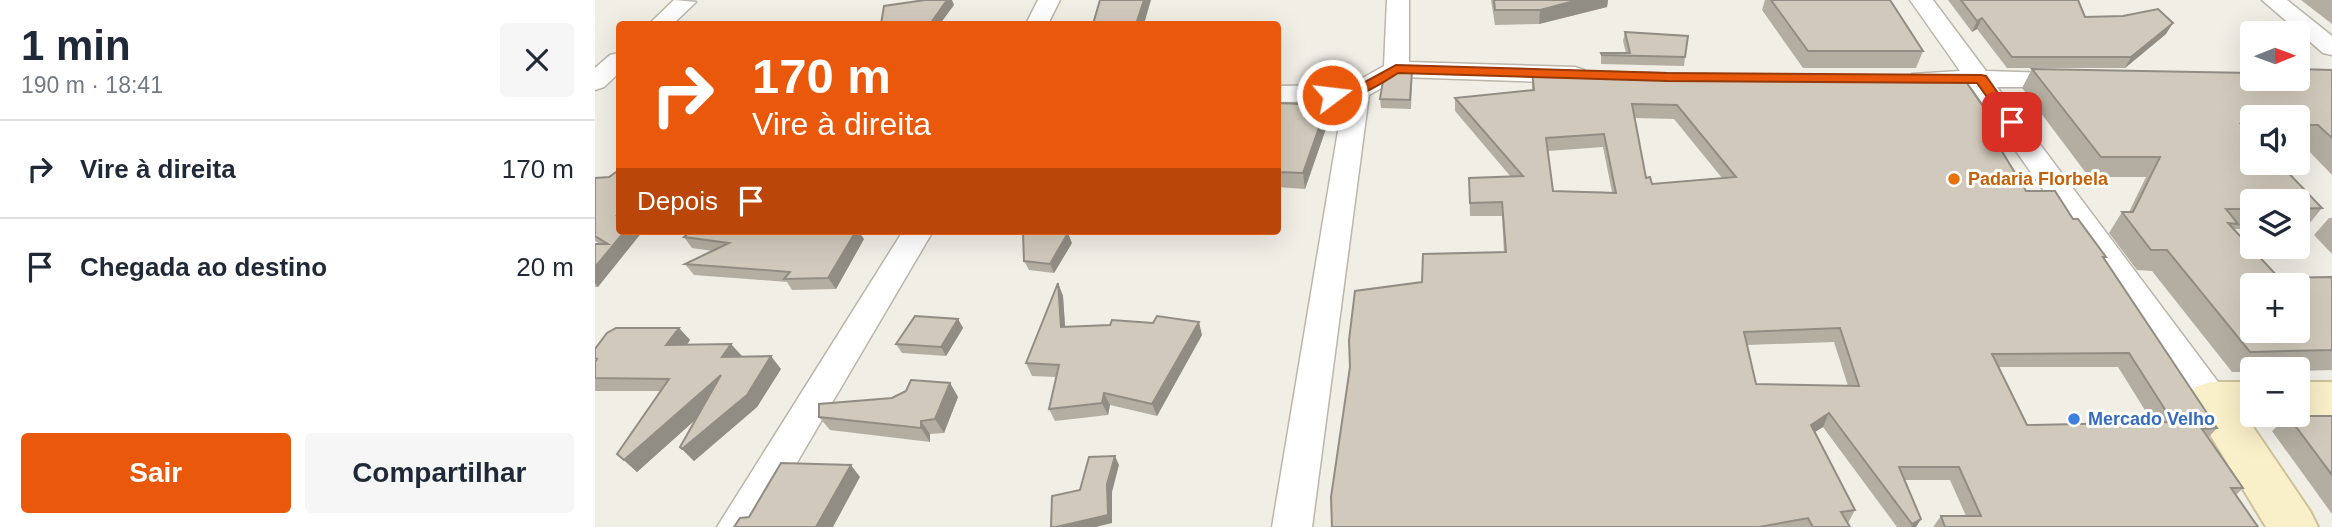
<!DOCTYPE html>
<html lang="pt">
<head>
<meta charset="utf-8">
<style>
  :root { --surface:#fff; --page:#f6f6f7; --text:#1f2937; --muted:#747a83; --line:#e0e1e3; --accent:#ea580c }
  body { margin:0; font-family:Arial,sans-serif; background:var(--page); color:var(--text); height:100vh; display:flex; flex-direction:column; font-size:26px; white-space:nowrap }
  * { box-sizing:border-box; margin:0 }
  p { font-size:23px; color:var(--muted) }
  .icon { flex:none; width:38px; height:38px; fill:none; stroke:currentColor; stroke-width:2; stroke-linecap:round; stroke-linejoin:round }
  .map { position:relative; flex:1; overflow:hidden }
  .details { display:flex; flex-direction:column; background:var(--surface); width:595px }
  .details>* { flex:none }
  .banner { position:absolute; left:21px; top:21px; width:665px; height:214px; border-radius:7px; box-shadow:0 7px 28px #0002; background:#ea580c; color:#fff; overflow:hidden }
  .needle { width:46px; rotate:89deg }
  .fabs { position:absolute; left:1645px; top:21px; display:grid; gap:14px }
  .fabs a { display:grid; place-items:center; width:70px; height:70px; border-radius:7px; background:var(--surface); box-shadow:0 7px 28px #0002; font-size:35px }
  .pin { position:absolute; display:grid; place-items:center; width:60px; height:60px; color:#fff; margin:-30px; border-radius:14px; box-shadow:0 4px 10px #0006 }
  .me { position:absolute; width:77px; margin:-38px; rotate:75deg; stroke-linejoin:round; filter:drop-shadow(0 0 5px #0008) }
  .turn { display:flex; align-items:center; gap:24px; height:147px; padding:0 21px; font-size:32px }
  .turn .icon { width:91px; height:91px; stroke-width:2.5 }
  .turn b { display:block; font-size:49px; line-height:60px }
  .then { display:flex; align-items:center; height:66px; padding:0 21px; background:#0003; gap:14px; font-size:26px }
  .round { display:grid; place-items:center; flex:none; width:74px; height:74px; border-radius:7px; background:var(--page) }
  .overview { display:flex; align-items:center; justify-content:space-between; height:119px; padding:0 21px }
  h1 { font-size:42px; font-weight:800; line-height:52px }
  .button { display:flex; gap:14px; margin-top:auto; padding:14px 21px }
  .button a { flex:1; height:80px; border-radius:7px; background:var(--accent); color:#fff; font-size:28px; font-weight:800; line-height:80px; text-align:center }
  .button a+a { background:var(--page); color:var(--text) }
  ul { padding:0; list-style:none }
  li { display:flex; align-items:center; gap:21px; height:98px; padding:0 21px; border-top:2px solid var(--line) }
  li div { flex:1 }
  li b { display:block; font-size:26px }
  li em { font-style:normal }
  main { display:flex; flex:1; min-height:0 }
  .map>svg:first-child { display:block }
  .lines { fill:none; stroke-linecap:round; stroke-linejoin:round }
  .street-casing { stroke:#bbb6a9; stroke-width:3 }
  .secondary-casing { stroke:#ccc29a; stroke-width:4 }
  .street { fill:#fff; fill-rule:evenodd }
  .secondary { fill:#f9efc8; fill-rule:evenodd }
  .wall { fill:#b4aea2; fill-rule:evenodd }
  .shaded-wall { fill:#928d84 }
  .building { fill:#d1cabc; stroke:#928d84; stroke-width:2; fill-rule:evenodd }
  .route { fill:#ea580c; stroke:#983908; stroke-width:2 }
  .food-dot { fill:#e8710a; stroke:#fff; stroke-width:2.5 }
  .shop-dot { fill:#3f7fe0; stroke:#fff; stroke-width:2.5 }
  .labels { text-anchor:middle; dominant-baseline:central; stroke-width:6; stroke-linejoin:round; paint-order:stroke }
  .food-label { font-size:18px; font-weight:bold; fill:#c56008; stroke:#fff; text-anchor:start }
  .shop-label { font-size:18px; font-weight:bold; fill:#366cbe; stroke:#fff; text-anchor:start }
</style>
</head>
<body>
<main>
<section class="details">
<div class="overview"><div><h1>1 min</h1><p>190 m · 18:41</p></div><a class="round"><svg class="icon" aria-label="close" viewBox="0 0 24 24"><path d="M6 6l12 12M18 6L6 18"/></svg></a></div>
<ul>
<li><svg class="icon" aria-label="right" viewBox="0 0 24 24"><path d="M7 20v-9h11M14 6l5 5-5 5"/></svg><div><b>Vire à direita</b></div><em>170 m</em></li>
<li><svg class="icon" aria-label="arrive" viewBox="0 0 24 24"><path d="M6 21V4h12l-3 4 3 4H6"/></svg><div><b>Chegada ao destino</b></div><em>20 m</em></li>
</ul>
<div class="button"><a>Sair</a><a>Compartilhar</a></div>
</section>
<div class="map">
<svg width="1737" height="527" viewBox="0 0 1737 527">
  <rect width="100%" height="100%" fill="#f1eee6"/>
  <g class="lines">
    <defs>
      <path id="street" d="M79,0L101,2L78,24H54Z
        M443,0H465L453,24H431Z
        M792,0H814V62L980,67L989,70L993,75L989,80L980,83L806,77L774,95L717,527H677L748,101L682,102V86L755,85L789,66Z
        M1315,0H1338L1391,71L1483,74L1487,79L1483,84L1474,87H1402L1629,390L1634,400L1629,410L1616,415L1603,410L1376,87L1317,84L1313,79L1317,74L1365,71Z
        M1667,0H1692L1737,36V55L1728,53Z
        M24,53V73L9,87L0,90V68L15,55Z
        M308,231H338L164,527H122Z"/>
      <path id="secondary" d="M1616,382H1657V415H1666L1652,418L1715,511L1723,527H1671L1594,400L1600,387Z
        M1703,382H1737V418L1694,415H1703Z"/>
    </defs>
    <!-- street casing -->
    <use href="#street" class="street-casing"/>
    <!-- secondary casing -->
    <use href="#secondary" class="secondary-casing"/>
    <!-- street -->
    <use href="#street" class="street"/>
    <!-- secondary -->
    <use href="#secondary" class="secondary"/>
  </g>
  <!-- wall -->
  <path class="wall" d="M896,0H1013L1012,7L944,24L900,25Z
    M1170,0H1295L1328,51L1321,68H1208L1167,10Z
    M1353,0H1483L1490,17L1571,34L1530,68H1412L1382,29L1377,32Z
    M1706,0H1737V24Z
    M1030,32L1090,57L1089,66L1006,64V53H1031L1028,41Z
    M1654,68L1657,69V79L1737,70V175L1708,145H1703V117H1657V163L1727,208L1710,229H1703V201H1657V229H1639L1684,278L1737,277V370L1703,371V369H1657V372H1637L1557,271L1542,270L1514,233L1527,212H1534L1551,177H1494L1427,88L1437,69L1651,73Z
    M937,70L1401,125L1397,134L1431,191L1478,219L1511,257L1509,259L1622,428L1613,438L1648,488L1641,495L1663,527H1338L1346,516H1371L1355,480H1309L1326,519L1321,527H1302L1228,427L1220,432L1260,510L1253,523H1252L1255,527H737L827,282L909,253L907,216H875L874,178L916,177L860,111V98L937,90ZM1040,118L1079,119L1127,178L1057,184L1051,178ZM1008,147L1017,192L958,191L953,151ZM1239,342L1253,386L1161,384L1152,345ZM1403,367H1523L1558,423L1432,425Z
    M817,80L816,109L786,108L785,99Z
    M682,103L732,105L734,120L710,189L682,187Z
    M0,178L24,231L3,287H0V244H5L0,241Z
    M1734,218H1737V254L1719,235Z
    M626,231H647L641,233L627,232Z
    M266,235L269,239L241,289L197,290L192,282L99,275L90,264L118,251L97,248L89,237Z
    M477,243L459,273L434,270L429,261Z
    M463,283L468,296L470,327L607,335L562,416L515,405L513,415L460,421L454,409L461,377L437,376L431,363Z
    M363,319L368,328L351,356L307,353L301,344Z
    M84,328L95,340L92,345L147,357L186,369L162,407L99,461L85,447L100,420L42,472L22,454L65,391H0V362Z
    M355,383L363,397L349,433L335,434V442L235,430L224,417Z
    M1693,416H1737V514L1677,431Z"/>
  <!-- shaded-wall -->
  <path class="shaded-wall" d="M352,0H357L359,5L345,24H335Z
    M549,0H556L549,24H541Z
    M983,0H1013L1012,7L944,24L945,10Z
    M1387,18L1382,29L1377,32L1382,21Z
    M1578,23L1571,34L1530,68L1536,57Z
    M732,105L734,120L710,189L708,173Z
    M30,231H48L3,287L0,283V267Z
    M258,231H269L266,235L269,239L241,289L233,278Z
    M473,233L477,243L459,273L455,264Z
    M463,283L468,296L471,340L466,327Z
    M363,319L368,328L351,356L346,347Z
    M604,322L607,335L562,416L557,404Z
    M84,328L95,340L82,357L71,345Z
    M136,344L147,356L127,357Z
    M176,356L186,369L162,407L99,461L87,449Z
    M126,375L137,387L42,472L29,460Z
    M355,383L363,397L349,433L340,419Z
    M509,393L515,405L513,415L507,403Z
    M1234,413L1228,427L1210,438L1216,425Z
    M326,421L335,434V442L326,428Z
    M520,456L524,465L517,492V523L501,527H461L512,484Z
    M256,465L265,477L238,527H221Z
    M1326,519L1321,527H1316L1317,524Z"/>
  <!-- building -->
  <path class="building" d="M330,0H352L335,24H286L289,6Z
    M505,0H549L541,24H498Z
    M899,0H983L945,10H900Z
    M1176,0H1295L1328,51H1213Z
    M1366,0H1483L1490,17L1528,16L1563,9L1578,23L1536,57H1417L1387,18L1382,21Z
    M1030,32L1093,36L1090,57L1007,55L1006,53H1035Z
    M1437,69L1657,73V79H1703V69L1737,70V138L1723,125H1703V117H1657V124H1646L1657,136V163H1684L1727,208L1703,209V201H1657V209H1631L1643,224L1633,223L1684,278L1737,277V350L1655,352L1572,250H1556L1527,212H1538L1565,157H1506ZM1657,285H1703V331H1657Z
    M937,70L1207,76H1367L1401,125H1391L1431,191H1460L1478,219H1483L1511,257H1508L1622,428L1607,429L1648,488H1636L1663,527H1350L1346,516H1386L1364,467H1304L1326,519L1317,524L1234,413L1216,425L1260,510L1246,512L1255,527H1218L1213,518L1164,527H737L736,497L755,367L754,340L760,291L827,282L828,254L911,252L907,202L875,203L874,178L928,176L860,98L939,90ZM1037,104L1082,105L1141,177L1057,184L1055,177L1051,178ZM1009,134L1021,193L958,191L951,138ZM1245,328L1264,386L1161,384L1149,332ZM1534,353L1578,422L1432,425L1397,354Z
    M806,71H817L815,100L785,99L788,81Z
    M682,103L732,105L708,173L682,172Z
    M24,170V212L22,215H24V231H30L0,267V244H13L0,236V178L14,177Z
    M96,231H261L233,278L189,279L195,272L90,264L134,243L89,237Z
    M428,233H473L455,264L429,261Z
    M463,283L466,327L515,325L517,320L558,323L562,316L604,322L557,404L509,393L507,403L454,409L464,365L431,363Z
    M320,316L363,319L346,347L301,344Z
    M21,328H84L71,345L136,344L127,357L176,356L152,395L87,449L85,447L126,375L29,460L22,454L74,379L0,378V362L2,359L0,358V349L12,333Z
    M316,380L355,383L340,419L326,421V428L224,417V404L297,398L311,391Z
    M1693,416H1737V475Z
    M520,456L512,484L513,515L461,527H456L457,496L485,490L494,457Z
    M186,463L256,465L221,527H139L145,518L154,517Z"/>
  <!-- route -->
  <path class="route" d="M801,65L1072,73L1386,75L1391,76L1423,122L1412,125L1382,83L1072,81L803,73C787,83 749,109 731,95L759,88Z"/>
  <!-- markers -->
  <circle class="food-dot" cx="1359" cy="179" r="7"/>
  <circle class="shop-dot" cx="1479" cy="419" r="7"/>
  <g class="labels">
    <!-- food labels -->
    <g class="food-label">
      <text x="1373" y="179">Padaria Florbela</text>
    </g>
    <!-- shop labels -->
    <g class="shop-label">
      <text x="1493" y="419">Mercado Velho</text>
    </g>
  </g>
</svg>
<div class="fabs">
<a><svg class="needle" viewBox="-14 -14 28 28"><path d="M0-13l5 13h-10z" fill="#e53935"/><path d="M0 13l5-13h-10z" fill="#747a83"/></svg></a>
<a><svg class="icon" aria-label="sound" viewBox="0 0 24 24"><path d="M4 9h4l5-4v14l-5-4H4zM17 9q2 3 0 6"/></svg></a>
<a><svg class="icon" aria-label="layers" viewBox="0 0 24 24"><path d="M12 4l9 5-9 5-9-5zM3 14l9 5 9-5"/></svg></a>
<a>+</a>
<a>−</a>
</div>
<div class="pin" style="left:1417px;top:122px;background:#d93025"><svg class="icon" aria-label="arrive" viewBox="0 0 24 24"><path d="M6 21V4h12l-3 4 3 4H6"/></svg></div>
<svg class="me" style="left:737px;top:95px" viewBox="-20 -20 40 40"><circle r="17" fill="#ea580c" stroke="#fff" stroke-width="3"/><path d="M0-11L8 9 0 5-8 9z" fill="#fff"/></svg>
<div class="banner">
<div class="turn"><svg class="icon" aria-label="right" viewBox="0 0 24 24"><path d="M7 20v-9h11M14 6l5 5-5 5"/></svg><div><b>170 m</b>Vire à direita</div></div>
<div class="then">Depois<svg class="icon" aria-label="arrive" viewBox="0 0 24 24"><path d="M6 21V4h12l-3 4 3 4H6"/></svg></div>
</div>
</div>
</main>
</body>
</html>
